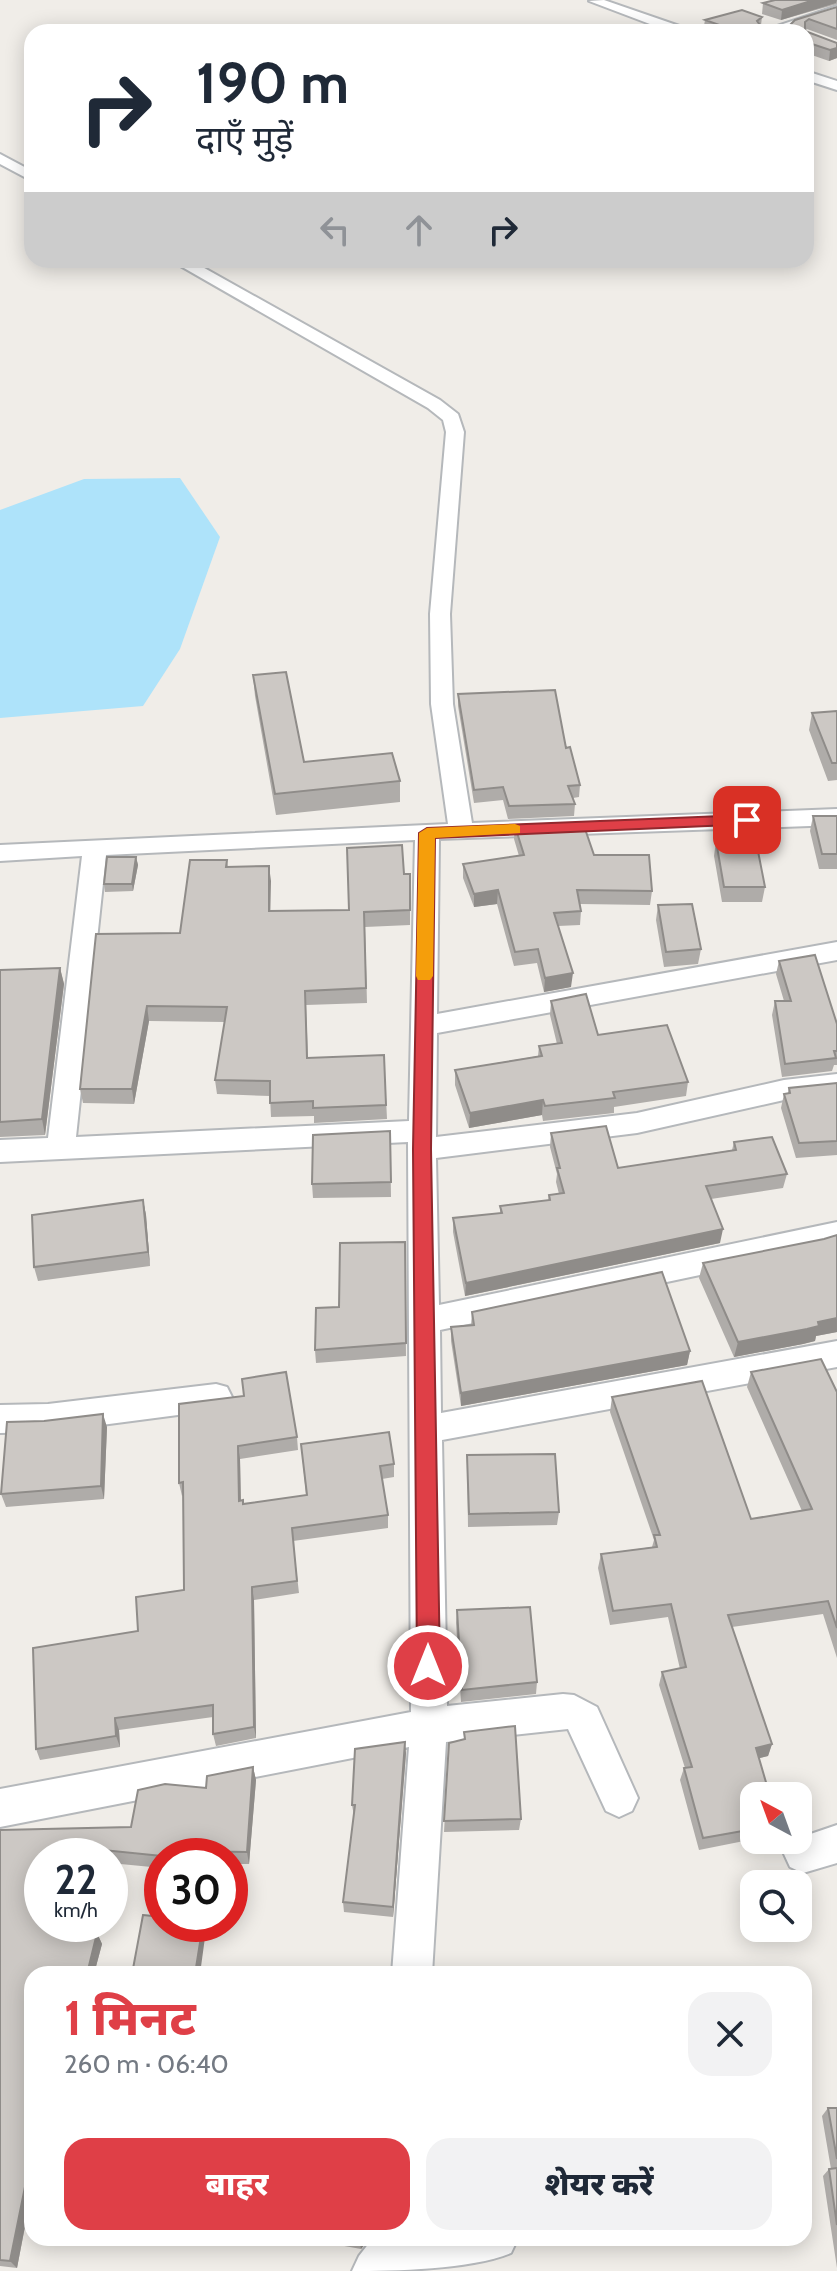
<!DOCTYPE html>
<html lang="hi">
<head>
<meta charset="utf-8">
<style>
  :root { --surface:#fff; --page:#f2f2f3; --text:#1f2937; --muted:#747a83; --accent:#df3f47 }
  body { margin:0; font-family:Cabin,"Noto Sans Devanagari",sans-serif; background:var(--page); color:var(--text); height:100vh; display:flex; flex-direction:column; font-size:30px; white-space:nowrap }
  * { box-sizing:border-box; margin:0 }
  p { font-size:26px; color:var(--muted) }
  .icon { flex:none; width:44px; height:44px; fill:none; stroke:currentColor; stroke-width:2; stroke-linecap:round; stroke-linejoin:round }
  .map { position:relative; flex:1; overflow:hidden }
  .details { position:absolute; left:24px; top:1966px; width:788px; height:280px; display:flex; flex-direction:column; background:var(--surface); border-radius:24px; box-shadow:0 4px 20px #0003 }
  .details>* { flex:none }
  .banner { position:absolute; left:24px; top:24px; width:790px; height:244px; border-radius:24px; box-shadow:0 4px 20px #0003; background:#fff; color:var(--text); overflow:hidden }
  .needle { width:52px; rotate:319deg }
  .buttons { position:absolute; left:740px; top:1782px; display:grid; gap:16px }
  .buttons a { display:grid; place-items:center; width:72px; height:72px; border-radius:16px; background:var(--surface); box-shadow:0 4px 20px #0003; font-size:40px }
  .speed { position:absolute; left:24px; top:1838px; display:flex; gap:16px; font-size:40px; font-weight:700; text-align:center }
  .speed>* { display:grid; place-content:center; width:104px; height:104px; border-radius:50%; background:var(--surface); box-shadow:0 4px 20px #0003; line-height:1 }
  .speed small { font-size:20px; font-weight:400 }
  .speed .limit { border:12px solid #d22; background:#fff; color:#111 }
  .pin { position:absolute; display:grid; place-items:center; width:68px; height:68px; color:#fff; margin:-34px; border-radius:16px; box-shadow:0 4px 12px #0006 }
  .me { position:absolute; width:88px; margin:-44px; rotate:0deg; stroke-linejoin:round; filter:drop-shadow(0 0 6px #0008) }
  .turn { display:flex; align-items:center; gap:28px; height:168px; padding:0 40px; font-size:36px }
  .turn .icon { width:104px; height:104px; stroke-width:2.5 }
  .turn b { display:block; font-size:56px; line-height:68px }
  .lanes { display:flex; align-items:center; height:76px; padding:0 40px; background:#0003; justify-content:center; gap:40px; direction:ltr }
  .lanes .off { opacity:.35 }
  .round { display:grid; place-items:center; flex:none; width:84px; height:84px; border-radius:24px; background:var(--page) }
  .headline { display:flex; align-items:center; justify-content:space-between; height:136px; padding:0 40px }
  h1 { font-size:48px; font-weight:800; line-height:60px; color:var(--accent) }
  .button { display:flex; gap:16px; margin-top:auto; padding:16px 40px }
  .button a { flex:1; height:92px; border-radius:24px; background:var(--accent); color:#fff; font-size:32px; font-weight:800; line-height:92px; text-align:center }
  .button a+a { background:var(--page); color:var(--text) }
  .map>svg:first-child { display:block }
  .water { fill:#aee3fa }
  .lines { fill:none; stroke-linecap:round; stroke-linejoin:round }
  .street-casing { stroke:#b5b8bb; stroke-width:4 }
  .street { fill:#fff; fill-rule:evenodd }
  .wall { fill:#afaca9 }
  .shaded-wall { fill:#8f8c89 }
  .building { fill:#ccc8c4; stroke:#8f8c89; stroke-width:2 }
  .route { fill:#df3f47; stroke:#91292e; stroke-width:2 }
  .slow { fill:#f59e0b }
</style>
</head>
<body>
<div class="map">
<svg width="837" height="2271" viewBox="0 0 837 2271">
  <rect width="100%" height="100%" fill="#f0ede8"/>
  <!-- water -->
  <path class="water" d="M180,478L220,537L180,649L143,706L0,718V510L84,479Z"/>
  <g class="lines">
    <defs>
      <path id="street" d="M604,0L688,29L689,32H671L589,1Z
        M837,6V14L778,32H759Z
        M806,71L837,81V90L806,80Z
        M0,154L32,171V181L0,164Z
        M170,260H190L440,400L458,414L464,432L450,614L453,704L472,823L837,809V825L439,839L437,1014L837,942V960L437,1033L436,1137L637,1113L784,1080L837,1074V1094L784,1100L637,1133L436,1158L439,1305L837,1222V1246L440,1330L441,1413L837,1341V1367L442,1440L447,1706L563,1694L574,1695L597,1707L638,1798L632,1811L619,1817L606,1811L568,1729L446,1742L432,1974H392L409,1747L0,1827V1789L411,1712L408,1142L0,1162V1140L48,1138L82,856L0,861V845L448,824L431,704L430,614L446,432L443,420L428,408ZM415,840L409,1121L76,1137L106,855Z
        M216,1384L227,1387L232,1397L227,1407L216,1410L48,1432L0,1433V1405L48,1404Z
        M837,1825V1863L803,1873L790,1867L784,1854L790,1841Z
        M373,2238H518L511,2253C474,2269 393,2271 352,2271L359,2256Z"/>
    </defs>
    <!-- street casing -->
    <use href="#street" class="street-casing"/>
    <!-- street -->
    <use href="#street" class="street"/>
  </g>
  <!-- wall -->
  <path class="wall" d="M774,0H837V4L781,20L762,14L763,3Z
    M837,7V40L807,29L805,31L837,43V58L829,61L806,53V32H707L703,31L705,20L762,17L761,25H790Z
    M253,675L304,762L400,781V802L276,815L255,696Z
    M458,694L566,748L580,785L579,797L573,798L575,804L574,816L508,819L503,800L474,803L458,706Z
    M837,711V780L828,781L809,730L812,713Z
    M813,816H837V869H819L810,831Z
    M515,826L594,855L652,891L650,905L580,904L581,911L580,925L558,926L571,987L544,992L537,963L514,966L497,904L474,907L463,878V864L519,856L514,839Z
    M716,841L765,887L762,902H722L714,856Z
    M136,857L138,865L133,891L105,892L104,884Z
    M227,860L228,867L269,866L270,911L349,910L404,874H410V925L365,927L367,1003L306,1005L308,1058L384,1055L387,1119L314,1123V1116L271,1117L270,1096L217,1094L215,1080L225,1022L149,1021L134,1104L83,1103L80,1089Z
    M658,905L701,949L698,964L664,967L656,920Z
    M779,961L837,1024V1065H834L832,1071L782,1077L772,1015L775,1001H784L776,974Z
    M60,968L64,984L45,1135L0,1137V970Z
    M551,1001L598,1035L688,1082L686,1096L614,1107V1113L543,1121L542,1115L469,1128L455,1085V1070L538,1056L539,1046L557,1044L550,1015Z
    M837,1083V1155L796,1158L781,1108L784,1094L788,1093L789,1088Z
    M390,1131L391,1197L313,1198L312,1184Z
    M551,1133L618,1168L732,1150L734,1142L787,1174L783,1188L711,1199L720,1243L465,1296L453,1232V1218L500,1213V1206L548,1201L549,1195L559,1194L556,1182L557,1174L550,1147Z
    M143,1200L146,1215L150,1266L38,1281L34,1267Z
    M837,1235V1332L816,1336L815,1341L803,1344L734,1357L699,1278L703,1263L824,1239Z
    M405,1242L406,1356L316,1363L315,1350L339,1307Z
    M472,1312L690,1351L687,1365L461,1406L451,1341V1327L471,1326Z
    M751,1372L837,1392V1658L823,1614L732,1627L772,1744L768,1756L759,1758L754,1796V1839L699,1850L680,1780L684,1768H685L659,1685L662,1672L680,1669L668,1617L610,1625L598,1568L601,1554L652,1547L654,1540L610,1412L612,1397L751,1519L802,1511L747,1387Z
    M179,1404L297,1437L298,1450L240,1459L241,1500L243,1504L306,1495L301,1444L394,1464V1477L382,1479L388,1515V1528L293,1541L299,1593L254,1600L256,1738L216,1746L213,1734V1717L119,1730L120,1747L40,1760L36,1749L138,1631L184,1590L183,1495L182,1496L179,1483Z
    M107,1427L104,1499L6,1507L1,1494Z
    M467,1455L559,1512L557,1525L468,1527Z
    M457,1610L537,1682L536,1694L461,1702L456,1623Z
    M464,1732L521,1819L519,1830L444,1832L449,1743L464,1740Z
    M406,1753L393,1917L344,1912L343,1902L354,1816L352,1805Z
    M253,1767L256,1780L249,1864H230V1856H162V1868L110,1863V1856H42V1924H82L81,1931L97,1933L102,1944L94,1974H32V2191L17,2268L0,2266V1830L131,1827L206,1788Z
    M828,2108H837V2268L823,2176L829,2169H831L822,2116Z
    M300,2238H370L361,2249Z"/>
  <!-- shaded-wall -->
  <path class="shaded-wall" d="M814,0H837L836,3L781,20L782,10Z
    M837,48V58L829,61L830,50Z
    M136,857L138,865L133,891L132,884Z
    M269,866L271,881L270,926L269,911Z
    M498,890L497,904L474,907V894Z
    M60,968L64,984L45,1135L42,1119Z
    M573,973L571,987L544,992L545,978Z
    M147,1006L149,1021L134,1104L132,1089Z
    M543,1100L542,1115L469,1128L470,1113Z
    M143,1200L146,1215L150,1266L148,1252Z
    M723,1229L720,1243L465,1296L466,1283Z
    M837,1318V1332L816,1336L815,1341L803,1344L734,1357L738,1342L818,1322Z
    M690,1351L687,1365L461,1406V1393Z
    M103,1414L107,1427L104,1499L101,1486Z
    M238,1446L240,1459L241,1513L239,1501Z
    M252,1587L254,1600L256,1738L254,1727Z
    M115,1718L119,1730L120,1747L116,1736Z
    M405,1742L406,1753L393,1917V1907Z
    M772,1744L768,1756L752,1760L756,1748Z
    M253,1767L256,1780L249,1864L247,1852Z
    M76,1924H82L80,1941L75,1930Z
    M203,1924H205L206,1930L200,1974H195Z
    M97,1933L102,1944L94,1974H87Z
    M26,2182L32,2189L17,2268L10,2261Z
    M364,2238H370L361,2249L360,2243Z"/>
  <!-- building -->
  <path class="building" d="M775,0H814L782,10L763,3Z
    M837,7V29L809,19L805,22V31L837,43V48L830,50L806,42V32H739L705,20L742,10L762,17L757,21L760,25H790L795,20Z
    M286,672L304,762L392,753L400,781L275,794L253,675Z
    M555,690L566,748L570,747L580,785L568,786L575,804L509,806L503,787L474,790L458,694Z
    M837,711V763H832L812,713Z
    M813,816H837V854H822Z
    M583,823L594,855H649L652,891L577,890L581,911L554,913L573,973L545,978L538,949L515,952L498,890L474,894L463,864L524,855L515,826Z
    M716,841H756L765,887H724Z
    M402,845L404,874H410V910L364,912L366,988L305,991L307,1058L384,1055L386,1105L313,1108V1101L270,1103V1081L215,1080L227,1007L147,1006L132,1089H80L96,934L180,933L190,860H227L226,867L269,866V911L349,910L347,848Z
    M107,857H136L132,884H104Z
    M692,904L701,949L666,952L658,905Z
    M815,955L837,1024V1051H834L836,1058L785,1064L775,1001H791L779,961Z
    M60,968L42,1119L0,1122V970Z
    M586,994L598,1035L667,1025L688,1082L613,1092L615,1098L545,1106L543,1100L470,1113L455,1070L542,1056L539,1046L562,1043L551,1001Z
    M837,1083V1141L799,1143L784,1094L790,1093L789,1088Z
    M606,1126L618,1168L736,1150L734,1142L772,1137L787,1174L706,1186L723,1229L466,1283L453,1218L502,1213L500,1206L550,1200L549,1195L564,1193L557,1168H560L551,1133Z
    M390,1131L391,1182L312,1184L313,1135Z
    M143,1200L148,1252L34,1267L32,1215Z
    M837,1235V1318L818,1322L819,1326L807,1329L738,1342L703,1263L824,1239Z
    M405,1242L406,1343L315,1350L316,1308L339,1307L340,1243Z
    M662,1272L690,1351L461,1393L451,1327L474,1325L472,1312Z
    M821,1359L837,1392V1628L828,1601L728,1615L772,1744L756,1748L770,1796H754V1829L703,1838L684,1768L692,1767L662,1672L686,1667L671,1604L613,1611L601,1554L657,1547L654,1535H660L612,1397L702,1381L751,1519L812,1509L751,1372Z
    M286,1372L297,1437L238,1446L239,1501L243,1500V1504L307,1495L301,1444L389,1432L394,1464L380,1466L388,1515L292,1528L297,1581L252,1587L254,1727L213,1734V1705L115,1718L116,1736L36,1749L33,1648L138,1631L136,1597L184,1590L183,1482L179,1483V1404L244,1396L242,1379Z
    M103,1414L101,1486L1,1494L7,1422L44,1421Z
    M555,1454L559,1512L469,1514L467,1455Z
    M530,1607L537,1682L462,1690L457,1610Z
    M515,1726L521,1819L444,1821L449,1743L465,1739L464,1732Z
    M405,1742L393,1907L343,1902L355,1805H352L355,1749Z
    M253,1767L247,1852L177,1851L176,1856H162L84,1848L83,1856H42V1924H76L75,1930L97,1933L87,1974H32V2183L26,2182L10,2261L0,2260V1830L131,1827L138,1790L165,1784L206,1788L207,1776Z
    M143,1915L162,1917V1924H203L195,1974H132Z
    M828,2108H837V2159Z
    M837,2168V2225L829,2169Z
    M334,2238H364L360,2243Z"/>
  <!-- route -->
  <path class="route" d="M747,815L755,820L753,824L435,838L431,1149L440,1666L437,1674L428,1677L420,1674L417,1666L413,1149L419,833L427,828Z"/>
  <!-- slow -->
  <path class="slow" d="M515,824L520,826V833L435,838L433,976L430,980H418L416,976L419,833L427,828Z"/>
</svg>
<div class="buttons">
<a><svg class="needle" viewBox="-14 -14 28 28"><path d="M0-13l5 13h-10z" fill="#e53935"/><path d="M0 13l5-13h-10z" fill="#747a83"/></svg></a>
<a><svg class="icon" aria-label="search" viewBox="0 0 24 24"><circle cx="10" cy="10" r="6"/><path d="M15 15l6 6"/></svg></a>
</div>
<div class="speed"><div>22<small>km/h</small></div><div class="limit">30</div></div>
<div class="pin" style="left:747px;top:820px;background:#d93025"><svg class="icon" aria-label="arrive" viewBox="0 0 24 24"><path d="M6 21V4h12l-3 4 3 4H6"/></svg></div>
<svg class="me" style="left:428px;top:1666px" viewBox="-20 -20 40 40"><circle r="17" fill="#df3f47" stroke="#fff" stroke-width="3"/><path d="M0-11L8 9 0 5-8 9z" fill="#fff"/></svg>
<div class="banner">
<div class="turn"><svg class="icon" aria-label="right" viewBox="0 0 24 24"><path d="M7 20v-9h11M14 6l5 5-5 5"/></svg><div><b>190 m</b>दाएँ मुड़ें</div></div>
<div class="lanes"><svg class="icon off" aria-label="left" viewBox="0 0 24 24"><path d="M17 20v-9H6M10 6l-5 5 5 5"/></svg><svg class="icon off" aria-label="ahead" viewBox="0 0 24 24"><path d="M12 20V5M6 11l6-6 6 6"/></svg><svg class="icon" aria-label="right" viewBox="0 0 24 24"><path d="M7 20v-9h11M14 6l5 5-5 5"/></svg></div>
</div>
<section class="details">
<div class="headline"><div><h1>1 मिनट</h1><p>260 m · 06:40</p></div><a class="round"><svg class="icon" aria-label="close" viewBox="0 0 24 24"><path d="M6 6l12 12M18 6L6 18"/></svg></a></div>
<div class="button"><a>बाहर</a><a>शेयर करें</a></div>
</section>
</div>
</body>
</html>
